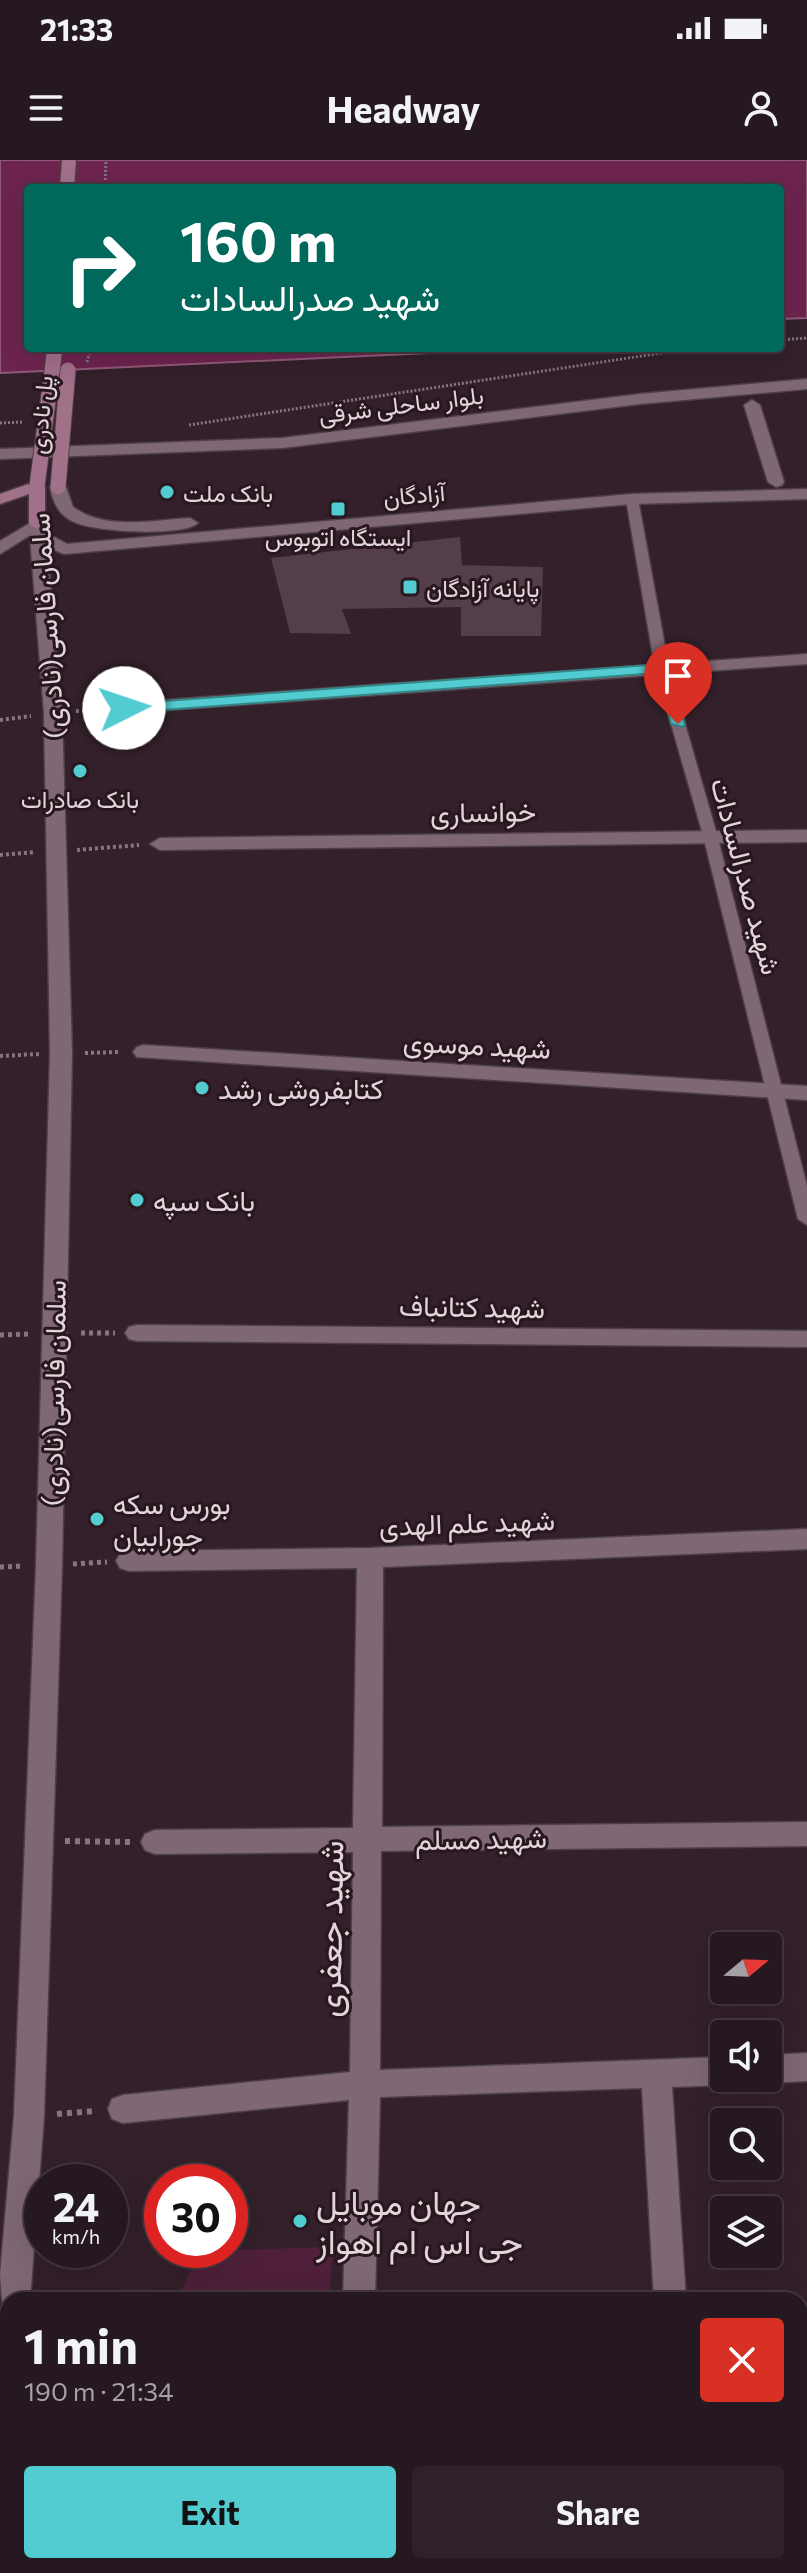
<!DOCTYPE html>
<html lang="en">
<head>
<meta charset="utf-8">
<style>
  :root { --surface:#261820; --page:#2e2129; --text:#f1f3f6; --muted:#a4a0a5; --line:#42373e; --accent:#52ccd0 }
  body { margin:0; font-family:Commissioner,Vazirmatn,sans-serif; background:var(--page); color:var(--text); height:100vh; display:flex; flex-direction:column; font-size:30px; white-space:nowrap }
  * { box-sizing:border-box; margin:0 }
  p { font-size:26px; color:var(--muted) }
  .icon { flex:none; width:44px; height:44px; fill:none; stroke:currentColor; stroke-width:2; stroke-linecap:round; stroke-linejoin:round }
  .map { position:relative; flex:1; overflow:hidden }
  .details { position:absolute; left:0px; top:2132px; width:808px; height:282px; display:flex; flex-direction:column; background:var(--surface); border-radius:24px 24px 0 0; box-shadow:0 8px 32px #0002,0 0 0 2px var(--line) }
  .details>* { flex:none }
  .guide { position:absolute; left:24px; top:24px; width:760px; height:168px; border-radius:8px; box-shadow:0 8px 32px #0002,0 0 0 2px var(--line); background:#00695c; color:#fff; overflow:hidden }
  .needle { width:52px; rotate:71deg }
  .buttons { position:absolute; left:710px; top:1772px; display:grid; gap:16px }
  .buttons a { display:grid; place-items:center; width:72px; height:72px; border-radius:8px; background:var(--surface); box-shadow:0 8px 32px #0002,0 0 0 2px var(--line); font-size:40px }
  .speed { position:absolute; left:24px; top:2004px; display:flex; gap:16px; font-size:40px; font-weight:700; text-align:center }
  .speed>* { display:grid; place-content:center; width:104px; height:104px; border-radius:50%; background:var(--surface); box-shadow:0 8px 32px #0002,0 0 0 2px var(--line); line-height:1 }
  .speed small { font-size:20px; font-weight:400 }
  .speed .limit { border:12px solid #d22; background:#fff; color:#111 }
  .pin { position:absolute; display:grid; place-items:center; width:68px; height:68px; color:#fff; margin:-82px -34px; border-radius:50% 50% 50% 0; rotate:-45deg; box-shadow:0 0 8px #0007 }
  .pin .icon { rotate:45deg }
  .me { position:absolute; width:88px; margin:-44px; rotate:86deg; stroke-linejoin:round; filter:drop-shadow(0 0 6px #0008) }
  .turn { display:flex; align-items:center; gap:28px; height:168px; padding:0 24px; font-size:36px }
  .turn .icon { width:104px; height:104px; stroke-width:2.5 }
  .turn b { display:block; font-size:56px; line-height:68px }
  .round { display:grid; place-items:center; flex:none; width:84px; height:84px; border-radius:8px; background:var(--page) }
  .summary { display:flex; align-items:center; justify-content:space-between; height:136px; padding:0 24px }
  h1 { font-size:48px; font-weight:700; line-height:60px }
  .cta { display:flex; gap:16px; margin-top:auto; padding:16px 24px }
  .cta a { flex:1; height:92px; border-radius:8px; background:var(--accent); color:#111; font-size:32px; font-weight:700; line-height:92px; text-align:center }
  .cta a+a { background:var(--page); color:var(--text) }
  .status { display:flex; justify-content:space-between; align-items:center; height:56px; padding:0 40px; background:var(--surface); direction:ltr }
  .status svg { height:22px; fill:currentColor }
  header { display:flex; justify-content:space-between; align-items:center; height:104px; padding:0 24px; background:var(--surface); font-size:36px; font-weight:700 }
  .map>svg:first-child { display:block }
  .green { fill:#50203b }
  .water { fill:#6d244f; stroke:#905979; stroke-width:2 }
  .building { fill:#533e49 }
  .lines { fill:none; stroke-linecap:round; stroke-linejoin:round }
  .service-casing { stroke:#4e3f47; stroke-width:3 }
  .minor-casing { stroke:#4e3f47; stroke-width:3 }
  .tertiary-casing { stroke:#4e3f47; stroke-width:3 }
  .secondary-casing { stroke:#4e3f47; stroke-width:3 }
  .primary-casing { stroke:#4e3f47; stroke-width:3 }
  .path-far3 { stroke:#86767e; stroke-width:3; stroke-dasharray:2 2; stroke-linecap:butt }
  .path-far2 { stroke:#86767e; stroke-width:4; stroke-dasharray:3 3; stroke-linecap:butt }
  .path-far1 { stroke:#86767e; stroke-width:5; stroke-dasharray:4 4; stroke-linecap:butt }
  .path { stroke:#86767e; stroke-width:6; stroke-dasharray:5 5; stroke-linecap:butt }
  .service { fill:#7f6873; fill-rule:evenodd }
  .minor { fill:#7f6873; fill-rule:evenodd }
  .tertiary { fill:#7f6873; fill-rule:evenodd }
  .secondary { fill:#7f6873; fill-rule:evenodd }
  .primary { fill:#a17089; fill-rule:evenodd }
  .primary-bridge-casing { stroke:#4e3f47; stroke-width:17; stroke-linecap:butt }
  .primary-bridge { stroke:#a17089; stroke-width:15 }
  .route { fill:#52ccd0; stroke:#358587; stroke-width:2 }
  .poi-dot { fill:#52ccd0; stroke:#291720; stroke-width:3 }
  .labels { text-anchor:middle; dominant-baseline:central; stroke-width:6; stroke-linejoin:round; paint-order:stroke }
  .far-street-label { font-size:24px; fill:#e1d4da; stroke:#291720 }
  .far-poi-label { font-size:24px; fill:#e1d4da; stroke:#291720; text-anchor:start }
  .street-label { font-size:28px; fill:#e1d4da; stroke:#291720 }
  .poi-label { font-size:28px; fill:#e1d4da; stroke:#291720; text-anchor:start }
  .near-street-label { font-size:34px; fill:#e1d4da; stroke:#291720 }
  .near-poi-label { font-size:34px; fill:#e1d4da; stroke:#291720; text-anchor:start }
</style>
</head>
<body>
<div class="status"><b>21:33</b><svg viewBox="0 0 49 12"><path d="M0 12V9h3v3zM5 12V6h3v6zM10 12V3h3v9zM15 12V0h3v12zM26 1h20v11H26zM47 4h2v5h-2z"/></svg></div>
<header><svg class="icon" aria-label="menu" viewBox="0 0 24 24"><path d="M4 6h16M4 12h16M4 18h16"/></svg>Headway<svg class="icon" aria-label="person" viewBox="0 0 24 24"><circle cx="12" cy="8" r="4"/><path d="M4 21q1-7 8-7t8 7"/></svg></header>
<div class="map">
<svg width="807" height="2413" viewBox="0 0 807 2413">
  <rect width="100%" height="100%" fill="#33202a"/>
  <!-- green -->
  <path class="green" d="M333,2087L329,2140H185L179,2135L200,2091Z"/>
  <!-- water -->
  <path class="water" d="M0,0H807V158L780,159V28H28V188H536L0,213Z"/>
  <!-- building -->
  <path class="building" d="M460,377L462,405L543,407L541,476H461V447L342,449L351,474L290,473L271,398Z"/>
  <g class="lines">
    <defs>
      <path id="service" d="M632,335L638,339L669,508L717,675L807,1026V1065L798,1059L703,675L655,508L626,339Z"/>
      <path id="minor" d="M752,240L760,245L784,322L782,325L776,327L768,322L744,245Z
        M807,494V504L124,553L115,548L124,543Z
        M807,670V682L160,690L150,684L160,678Z
        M144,885L807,926V940L137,897L133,892L137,887Z
        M137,1165L807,1171V1187L137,1181L129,1179L125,1173L129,1167Z
        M807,1369V1389L383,1407L382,1667L807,1662V1686L381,1691L380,1910L724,1897V1918H736L735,1921L724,1925L672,1927L686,2140H654L642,1928L380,1937L375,2140H343L349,1940L123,1963L112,1959L108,1949L112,1939L123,1935L350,1912L353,1692L155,1694L145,1690L141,1682L145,1674L155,1670L353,1668L357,1408L129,1411L120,1408L116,1401L120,1394L129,1391L370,1388Z
        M807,1893V1921L768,1923L757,1919L768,1918V1895Z"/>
      <path id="tertiary" d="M37,359L43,361L45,364L43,367L0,394V381Z"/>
      <path id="secondary" d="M807,219V229L640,244L282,288L0,299V289L282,278L640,234Z
        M58,322L66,327L73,347C106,371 152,360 190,358L198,363C183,377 94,372 74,362C59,355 53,343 50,327Z
        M807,329V339L632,344L64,394L47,387L62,553L72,893L62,1406L44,1956L30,2140H8V2153L3,2151L0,2115L14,1956L36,1406L50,893L44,553L29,364L31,361H43L52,376L67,384L632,334Z
        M8,2202V2322L0,2325V2205Z
        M800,2333H807V2367H800Z
        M0,2357L8,2358V2392L0,2391Z
        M260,2406H364L366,2413H263Z"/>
      <path id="primary" d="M62,0H76L74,28H60Z
        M37,321L45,326V364L37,369L29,364V334L0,344V334Z"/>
    </defs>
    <!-- service casing -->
    <use href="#service" class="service-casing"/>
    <!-- minor casing -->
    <use href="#minor" class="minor-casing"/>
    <!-- tertiary casing -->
    <use href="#tertiary" class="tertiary-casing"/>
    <!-- secondary casing -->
    <use href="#secondary" class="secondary-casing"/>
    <!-- primary casing -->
    <use href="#primary" class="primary-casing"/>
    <!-- path-far3 -->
    <path class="path-far3" d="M105,28L106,0
      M780,180L807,178
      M87,202L91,188
      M0,263L24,262
      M189,265L694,188"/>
    <!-- path-far2 -->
    <path class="path-far2" d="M76,551L102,550
      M0,560L31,556
      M77,690L139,685
      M0,695L35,692
      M85,893L119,892
      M0,896L39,894"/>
    <!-- path-far1 -->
    <path class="path-far1" d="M81,1173H115
      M0,1175L31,1174
      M73,1404L107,1402
      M0,1407L23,1406"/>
    <!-- path -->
    <path class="path" d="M65,1681L131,1682
      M57,1954L95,1951"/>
    <!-- service -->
    <use href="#service" class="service"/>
    <!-- minor -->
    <use href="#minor" class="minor"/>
    <!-- tertiary -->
    <use href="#tertiary" class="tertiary"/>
    <!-- secondary -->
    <use href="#secondary" class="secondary"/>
    <!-- primary -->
    <use href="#primary" class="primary"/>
    <defs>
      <path id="primary-bridge" d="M37,326L55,188
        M58,327L68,210"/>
    </defs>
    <!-- primary-bridge casing -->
    <use href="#primary-bridge" class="primary-bridge-casing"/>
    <!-- primary-bridge -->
    <use href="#primary-bridge" class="primary-bridge"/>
  </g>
  <!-- route -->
  <path class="route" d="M662,504L669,508L685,564L683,567L671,564L657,513L124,553L117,548L124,544Z"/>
  <!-- markers -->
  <g class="poi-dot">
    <circle cx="167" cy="332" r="8"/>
    <rect x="330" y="341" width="16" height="16" rx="4"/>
    <rect x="402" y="419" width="16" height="16" rx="4"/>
    <circle cx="80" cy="611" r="8"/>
    <circle cx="202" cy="928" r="8"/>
    <circle cx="137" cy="1040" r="8"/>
    <circle cx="97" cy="1359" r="8"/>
    <circle cx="300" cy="2061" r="8"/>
  </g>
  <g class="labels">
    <!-- far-street labels -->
    <g class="far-street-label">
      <text transform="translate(401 244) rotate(-7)">بلوار ساحلی شرقی</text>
      <text transform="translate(40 255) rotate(-85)">پل نادری</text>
      <text transform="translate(414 334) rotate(-5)">آزادگان</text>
    </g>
    <!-- far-poi labels -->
    <g class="far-poi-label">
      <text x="183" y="332">بانک ملت</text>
      <text x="338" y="376" text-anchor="middle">ایستگاه اتوبوس</text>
      <text x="426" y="427">پایانه آزادگان</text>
      <text x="80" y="638" text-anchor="middle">بانک صادرات</text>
    </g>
    <!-- street labels -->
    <g class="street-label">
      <text transform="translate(46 466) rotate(-94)">سلمان فارسی(نادری)</text>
      <text transform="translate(483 651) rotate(-1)">خوانساری</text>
      <text transform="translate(747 716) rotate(75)">شهید صدرالسادات</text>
      <text transform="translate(477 884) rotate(3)">شهید موسوی</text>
      <text transform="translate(472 1146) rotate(1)">شهید کتانباف</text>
      <text transform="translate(53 1233) rotate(-89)">سلمان فارسی(نادری)</text>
      <text transform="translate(467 1362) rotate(-2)">شهید علم الهدی</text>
      <text transform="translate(481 1678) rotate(-1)">شهید مسلم</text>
    </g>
    <!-- poi labels -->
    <g class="poi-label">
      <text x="218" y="928">کتابفروشی رشد</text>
      <text x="153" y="1040">بانک سپه</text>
      <text x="113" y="1343">بورس سکه<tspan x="113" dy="32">جورابیان</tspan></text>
    </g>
    <!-- near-street labels -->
    <g class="near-street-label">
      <text transform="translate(328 1769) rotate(-89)">شهید جعفری</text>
    </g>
    <!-- near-poi labels -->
    <g class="near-poi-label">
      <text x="316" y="2041">جهان موبایل<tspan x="316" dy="39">جی اس ام اهواز</tspan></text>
    </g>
  </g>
</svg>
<div class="buttons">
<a><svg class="needle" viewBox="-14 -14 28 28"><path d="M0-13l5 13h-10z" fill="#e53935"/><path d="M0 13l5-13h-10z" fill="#a4a0a5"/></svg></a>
<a><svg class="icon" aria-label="sound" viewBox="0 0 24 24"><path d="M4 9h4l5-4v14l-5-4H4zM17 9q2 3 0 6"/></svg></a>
<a><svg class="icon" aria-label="search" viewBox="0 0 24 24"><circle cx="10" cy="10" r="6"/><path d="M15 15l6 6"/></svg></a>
<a><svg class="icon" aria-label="layers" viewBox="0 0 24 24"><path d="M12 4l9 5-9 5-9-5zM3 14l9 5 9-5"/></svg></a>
</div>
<div class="speed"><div>24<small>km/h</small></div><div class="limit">30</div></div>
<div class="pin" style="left:678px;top:564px;background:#d93025"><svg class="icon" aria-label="arrive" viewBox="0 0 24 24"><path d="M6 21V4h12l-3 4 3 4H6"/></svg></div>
<svg class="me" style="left:124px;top:548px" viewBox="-20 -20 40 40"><circle r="19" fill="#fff"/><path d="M0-13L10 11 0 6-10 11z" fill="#52ccd0"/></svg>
<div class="guide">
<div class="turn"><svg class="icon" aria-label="right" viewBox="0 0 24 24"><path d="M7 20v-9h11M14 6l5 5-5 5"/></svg><div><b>160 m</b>شهید صدرالسادات</div></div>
</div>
<section class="details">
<div class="summary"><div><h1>1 min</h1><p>190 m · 21:34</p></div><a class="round" style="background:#d93025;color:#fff"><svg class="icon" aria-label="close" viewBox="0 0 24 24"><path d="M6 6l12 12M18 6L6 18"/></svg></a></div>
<div class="cta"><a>Exit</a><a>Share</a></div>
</section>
</div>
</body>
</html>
